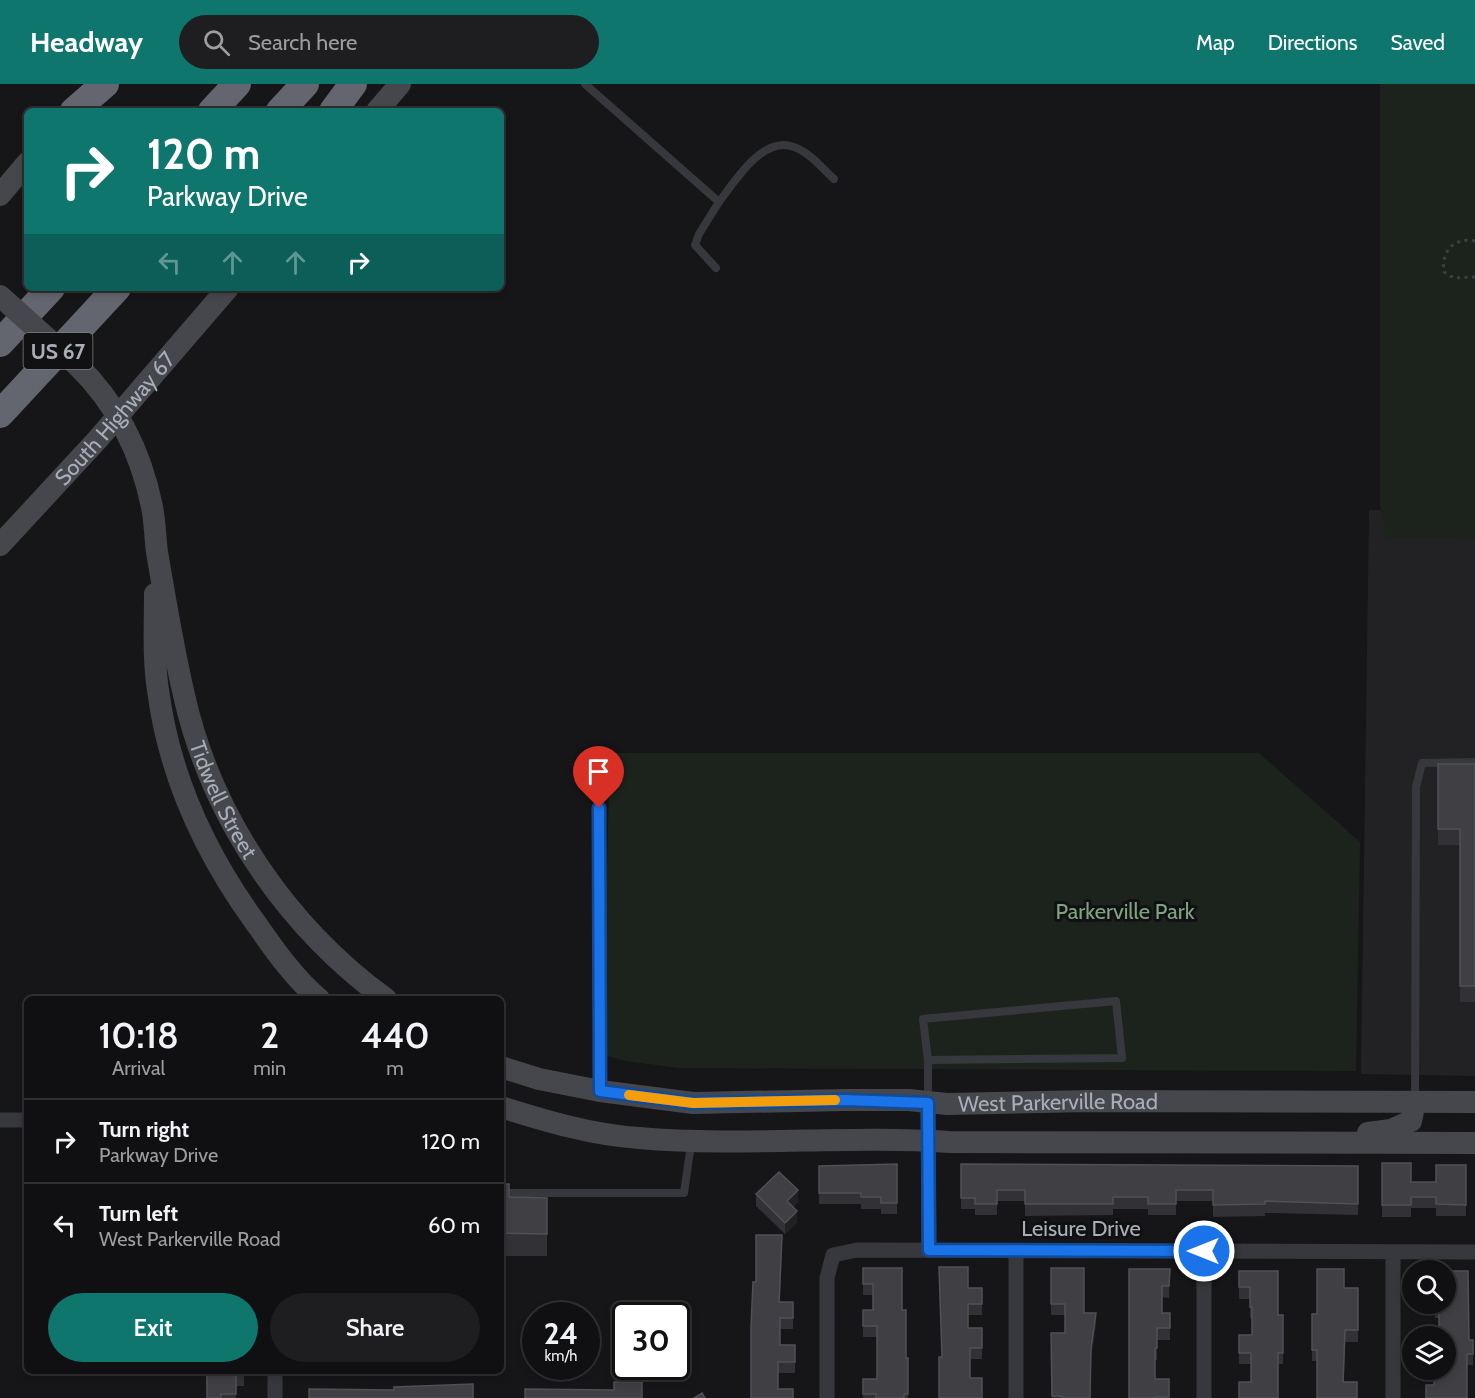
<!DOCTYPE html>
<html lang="en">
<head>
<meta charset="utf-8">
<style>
  :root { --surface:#101012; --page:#1e1e20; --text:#f1f3f6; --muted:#9c9d9f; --line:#303032; --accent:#0f766e }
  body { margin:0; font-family:Cabin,sans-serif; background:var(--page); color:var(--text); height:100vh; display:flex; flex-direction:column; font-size:22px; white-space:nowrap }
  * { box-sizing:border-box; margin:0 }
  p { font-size:20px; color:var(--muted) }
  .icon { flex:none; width:33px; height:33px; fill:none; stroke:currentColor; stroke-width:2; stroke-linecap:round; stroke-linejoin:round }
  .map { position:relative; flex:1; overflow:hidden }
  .sheet { position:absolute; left:24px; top:912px; width:480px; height:378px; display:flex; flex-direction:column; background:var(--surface); border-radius:9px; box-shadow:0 3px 9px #0003,0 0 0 2px var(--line) }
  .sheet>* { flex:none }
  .guide { position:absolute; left:24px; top:24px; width:480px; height:183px; border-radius:9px; box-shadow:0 3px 9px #0003,0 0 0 2px var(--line); background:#0f766e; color:#fff; overflow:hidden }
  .controls { position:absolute; left:1402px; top:1176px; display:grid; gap:12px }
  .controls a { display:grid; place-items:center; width:54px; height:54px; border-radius:50%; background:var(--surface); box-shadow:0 3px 9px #0003,0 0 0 2px var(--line); font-size:30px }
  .speed { position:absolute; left:522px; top:1218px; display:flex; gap:12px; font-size:30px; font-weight:700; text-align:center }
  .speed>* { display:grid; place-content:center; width:78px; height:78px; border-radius:50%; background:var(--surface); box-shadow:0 3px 9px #0003,0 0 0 2px var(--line); line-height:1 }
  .speed small { font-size:15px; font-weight:400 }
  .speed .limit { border:3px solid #111; border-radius:9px; background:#fff; color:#111 }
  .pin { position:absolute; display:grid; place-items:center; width:51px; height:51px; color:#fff; margin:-62px -26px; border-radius:50% 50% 50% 0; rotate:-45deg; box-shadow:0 0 6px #0007 }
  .pin .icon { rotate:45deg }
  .me { position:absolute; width:66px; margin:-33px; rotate:270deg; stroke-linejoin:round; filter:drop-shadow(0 0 4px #0008) }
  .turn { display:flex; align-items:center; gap:21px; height:126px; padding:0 24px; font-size:27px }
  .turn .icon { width:78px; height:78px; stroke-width:2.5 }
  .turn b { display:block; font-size:42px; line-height:51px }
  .lanes { display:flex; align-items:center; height:57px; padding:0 24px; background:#0003; justify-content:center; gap:30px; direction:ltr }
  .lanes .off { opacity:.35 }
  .eta { display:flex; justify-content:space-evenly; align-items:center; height:102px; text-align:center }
  .eta b { font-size:36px; font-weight:600; line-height:42px }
  .action { display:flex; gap:12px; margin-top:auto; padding:12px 24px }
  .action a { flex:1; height:69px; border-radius:36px; background:var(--accent); color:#fff; font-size:24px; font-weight:600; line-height:69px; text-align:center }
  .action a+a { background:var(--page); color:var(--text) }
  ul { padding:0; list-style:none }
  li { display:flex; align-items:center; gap:18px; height:84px; padding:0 24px; border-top:2px solid var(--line) }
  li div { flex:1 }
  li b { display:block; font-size:22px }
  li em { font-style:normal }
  header { display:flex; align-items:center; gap:36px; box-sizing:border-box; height:84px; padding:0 30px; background:var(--accent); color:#fff }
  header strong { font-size:28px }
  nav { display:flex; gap:33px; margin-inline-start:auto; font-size:21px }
  .search { width:420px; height:54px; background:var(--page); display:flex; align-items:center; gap:15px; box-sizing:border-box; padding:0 21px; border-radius:33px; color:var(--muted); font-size:22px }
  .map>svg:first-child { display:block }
  .built { fill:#222225 }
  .green { fill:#1c231d }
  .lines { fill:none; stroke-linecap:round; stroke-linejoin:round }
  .path { stroke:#3d3f44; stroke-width:3; stroke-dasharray:3 4.5; stroke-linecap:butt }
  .lane { stroke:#37383d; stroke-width:8 }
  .street { stroke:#37383d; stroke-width:15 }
  .secondary { stroke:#45474d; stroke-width:22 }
  .highway { stroke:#63666e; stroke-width:28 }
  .secondary-bridge { stroke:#45474d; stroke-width:22 }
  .wall { fill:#323236 }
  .shaded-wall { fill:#212124 }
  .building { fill:#3f3f44; stroke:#4f5156; stroke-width:1.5 }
  .route-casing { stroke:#114b97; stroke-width:15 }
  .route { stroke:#1a73e8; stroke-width:10 }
  .slow { stroke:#f59e0b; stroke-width:10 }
  .labels { text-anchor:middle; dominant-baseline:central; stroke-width:6; stroke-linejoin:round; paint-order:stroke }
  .shield { fill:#111113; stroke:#7b7e86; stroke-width:1.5 }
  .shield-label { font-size:21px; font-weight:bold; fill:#a8adb8 }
  .street-label { font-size:22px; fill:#a8adb8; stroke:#111113 }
  .park-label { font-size:22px; fill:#7fa381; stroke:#111113 }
</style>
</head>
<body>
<header>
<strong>Headway</strong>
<div class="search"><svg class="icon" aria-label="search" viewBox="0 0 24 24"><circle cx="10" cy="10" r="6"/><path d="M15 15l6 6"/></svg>Search here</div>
<nav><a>Map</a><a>Directions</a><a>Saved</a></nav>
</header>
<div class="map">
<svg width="1475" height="1314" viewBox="0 0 1475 1314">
  <rect width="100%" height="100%" fill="#161618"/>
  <!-- built -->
  <path class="built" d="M1369,426L1475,427V992L1361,990Z"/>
  <!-- green -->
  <path class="green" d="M1380,0H1475V455L1386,453L1380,421Z
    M610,669H1259L1360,758L1356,987L679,984L625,977L602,970Z"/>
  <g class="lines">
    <!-- path -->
    <path class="path" d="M1475,157C1453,153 1441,168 1444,188L1454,194L1475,193"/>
    <!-- lane -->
    <path class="lane" d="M585,0L719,118C735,97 763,51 794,63C809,68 822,84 834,95
      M716,184L695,161L699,150L719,118
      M599,724L600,1006
      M928,976L1122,974L1116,917L923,935L928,976V1014
      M1415,1016L1416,703L1422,679L1475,678
      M501,1109H684L691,1060"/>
    <!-- street -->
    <path class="street" d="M928,1019L929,1166
      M0,1036H27
      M1016,1167V1314
      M1204,1167V1314
      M275,1314V1287
      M827,1314V1194L833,1171L857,1166L1475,1168
      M1393,1314V1168"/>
    <!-- secondary -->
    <g class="secondary">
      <path d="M377,27L400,0"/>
      <path d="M0,111L27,79"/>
      <path id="s1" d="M77,281C117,320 141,368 152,423C155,437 155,453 157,468C165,515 173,564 184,611C211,732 286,842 386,915"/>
      <path id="s2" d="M0,461L98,355L228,204"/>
      <path d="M155,510C155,542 153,574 158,606C169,691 205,769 255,838C274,865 293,893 319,915"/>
      <path id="s3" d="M501,983L539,995L600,1007L693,1019L845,1016H909L947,1020L1089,1017L1475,1018"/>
      <path d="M501,1023C546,1037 592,1051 639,1054C743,1063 847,1051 950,1058L1475,1059"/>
      <path d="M1368,1049L1391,1046L1411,1037L1415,1018"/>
    </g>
    <!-- highway -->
    <path class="highway" d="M74,27L105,0
      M212,27L237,0
      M280,27L305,0
      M333,27L353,0
      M0,259L51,204
      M0,330L117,204"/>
    <!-- secondary-bridge -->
    <path class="secondary-bridge" d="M0,212L77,281"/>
  </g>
  <!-- wall -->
  <path class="wall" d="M1438,680H1475V918H1460V761H1438Z
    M1382,1079L1411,1098H1436L1466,1081V1132H1436V1124H1411V1133H1382Z
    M897,1080V1130H881V1125H861V1120H819V1082Z
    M961,1080L1358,1082V1131L1265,1129V1132L1213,1133V1117H1176V1131H1148V1125H1113V1131L1025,1132V1117H997V1131H975V1125H961Z
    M501,1100L509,1113L547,1114V1172H501Z
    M756,1110L798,1118L793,1123L797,1138L785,1150L756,1122Z
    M782,1162L780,1218H793V1245H780V1261H795V1289H778V1305L751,1314L756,1198Z
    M863,1184L902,1226L906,1274H908V1314H863V1295H877V1253H863V1226H873V1211H863Z
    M1051,1184L1084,1229L1096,1240L1091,1276L1090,1314H1052L1051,1249H1065V1231H1051Z
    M1129,1185H1170L1169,1214L1162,1213V1229H1170V1256H1157V1276H1155V1295H1169V1314H1129Z
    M1239,1187L1278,1231H1283V1280H1278L1251,1298V1280H1239V1251H1252V1234H1250V1215H1239Z
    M968,1204H982V1231H968V1244H982V1275H970V1294L982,1314L942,1273Z
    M1358,1204V1258H1345L1344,1298L1357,1314L1317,1277H1312V1230H1317Z
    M1435,1220H1446L1469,1256H1473V1281H1467L1434,1301L1439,1252V1234H1435Z
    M206,1287H244V1302H236V1314H207Z"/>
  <!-- shaded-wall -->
  <path class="shaded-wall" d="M798,1106V1118L787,1128V1117Z
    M797,1127V1138L785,1150V1139Z
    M1096,1229V1240L1091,1276V1265Z"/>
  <!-- building -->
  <path class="building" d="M1438,680H1475V902H1460V745H1438Z
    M1382,1079H1411V1098H1436V1081H1466V1121L1436,1120V1113H1411V1121H1382Z
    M897,1080V1119H881V1113H861V1109H819V1082Z
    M961,1080L1358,1082V1120L1265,1117V1120L1213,1121V1106H1176V1120H1148V1113H1113V1120H1025V1106H997V1120H975V1114H961Z
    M779,1088L798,1106L787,1117L797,1127L785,1139L756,1110Z
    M501,1100H509V1113L547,1114V1150L501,1149Z
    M756,1151H782L779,1218H793V1234H780V1261H795V1278H778V1305H793V1314H751V1243L753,1198H756Z
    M939,1183H968V1204H982V1220H968V1244H982V1264H970V1294H982V1314H939V1273H942Z
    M863,1184H902V1226H906V1274H908V1310H904V1314H876V1310H863V1295H877V1242H863V1226H873V1200H863Z
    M1051,1184H1084V1229H1096L1091,1265L1090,1314H1062V1312H1052L1051,1249H1065V1220H1051Z
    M1129,1185H1170L1169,1202H1162V1229H1170V1244H1157V1264H1155V1295H1169V1313H1155V1314H1129Z
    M1317,1185H1344V1204H1358V1246H1345L1343,1298H1357V1314H1317V1266H1312V1230H1317Z
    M1239,1187H1278V1231H1283V1269H1278V1314H1239V1298H1251V1269H1239V1251H1252V1223H1250V1203H1239Z
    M1446,1187H1468L1469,1256H1473V1270H1467V1314H1426V1301H1434V1286H1446V1252H1426H1439V1223H1435V1220H1446Z
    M207,1287H244V1291H236V1310H221V1314H207Z
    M614,1298H642V1314H525V1305L614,1306Z
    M473,1300V1314H309V1305L394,1306V1303Z
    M702,1309L705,1314H694Z"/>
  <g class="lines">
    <defs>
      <path id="route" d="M599,724L600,1007L693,1019L845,1016L928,1019L929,1166L1204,1167"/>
    </defs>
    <!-- route casing -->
    <use href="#route" class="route-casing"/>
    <!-- route -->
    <use href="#route" class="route"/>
    <!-- slow -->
    <path class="slow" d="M629,1011L693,1019L835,1016"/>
  </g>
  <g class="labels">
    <!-- shield labels -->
    <rect class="shield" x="23.5" y="249" width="69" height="36" rx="4.5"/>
    <g class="shield-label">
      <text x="58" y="267">US 67</text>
    </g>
    <!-- street labels -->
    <g class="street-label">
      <text stroke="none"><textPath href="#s2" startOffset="171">South Highway 67</textPath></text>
      <text stroke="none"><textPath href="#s1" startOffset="466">Tidwell Street</textPath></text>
      <text stroke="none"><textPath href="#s3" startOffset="561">West Parkerville Road</textPath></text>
      <text x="1081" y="1144">Leisure Drive</text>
    </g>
    <!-- park labels -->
    <g class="park-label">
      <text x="1125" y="827">Parkerville Park</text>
    </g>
  </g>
</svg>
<div class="controls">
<a><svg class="icon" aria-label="search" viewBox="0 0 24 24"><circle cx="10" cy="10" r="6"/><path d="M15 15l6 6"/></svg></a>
<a><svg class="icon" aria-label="layers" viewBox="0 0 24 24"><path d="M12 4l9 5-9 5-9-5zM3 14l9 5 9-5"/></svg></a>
</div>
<div class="speed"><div>24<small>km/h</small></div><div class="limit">30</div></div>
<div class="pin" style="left:599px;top:724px;background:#d93025"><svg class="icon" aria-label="arrive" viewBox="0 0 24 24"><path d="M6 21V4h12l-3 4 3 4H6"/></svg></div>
<svg class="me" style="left:1204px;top:1167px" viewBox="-20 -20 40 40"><circle r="17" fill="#1a73e8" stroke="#fff" stroke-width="3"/><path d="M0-11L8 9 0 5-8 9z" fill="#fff"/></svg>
<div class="guide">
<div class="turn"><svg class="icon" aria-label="right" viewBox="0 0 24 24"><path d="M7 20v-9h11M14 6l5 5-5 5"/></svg><div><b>120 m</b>Parkway Drive</div></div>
<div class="lanes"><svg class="icon off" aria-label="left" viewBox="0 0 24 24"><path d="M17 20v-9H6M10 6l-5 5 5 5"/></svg><svg class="icon off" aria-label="ahead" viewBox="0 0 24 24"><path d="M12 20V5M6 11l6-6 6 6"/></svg><svg class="icon off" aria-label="ahead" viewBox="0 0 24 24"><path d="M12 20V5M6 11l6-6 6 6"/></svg><svg class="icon" aria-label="right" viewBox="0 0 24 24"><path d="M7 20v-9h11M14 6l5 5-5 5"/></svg></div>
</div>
<section class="sheet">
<div class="eta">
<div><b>10:18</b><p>Arrival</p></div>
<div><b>2</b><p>min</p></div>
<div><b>440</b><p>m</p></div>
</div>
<ul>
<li><svg class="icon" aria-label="right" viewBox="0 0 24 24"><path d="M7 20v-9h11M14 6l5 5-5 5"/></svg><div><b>Turn right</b><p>Parkway Drive</p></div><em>120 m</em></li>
<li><svg class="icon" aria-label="left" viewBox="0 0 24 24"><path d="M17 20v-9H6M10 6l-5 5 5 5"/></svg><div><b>Turn left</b><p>West Parkerville Road</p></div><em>60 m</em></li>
</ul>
<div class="action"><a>Exit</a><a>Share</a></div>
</section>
</div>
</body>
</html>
